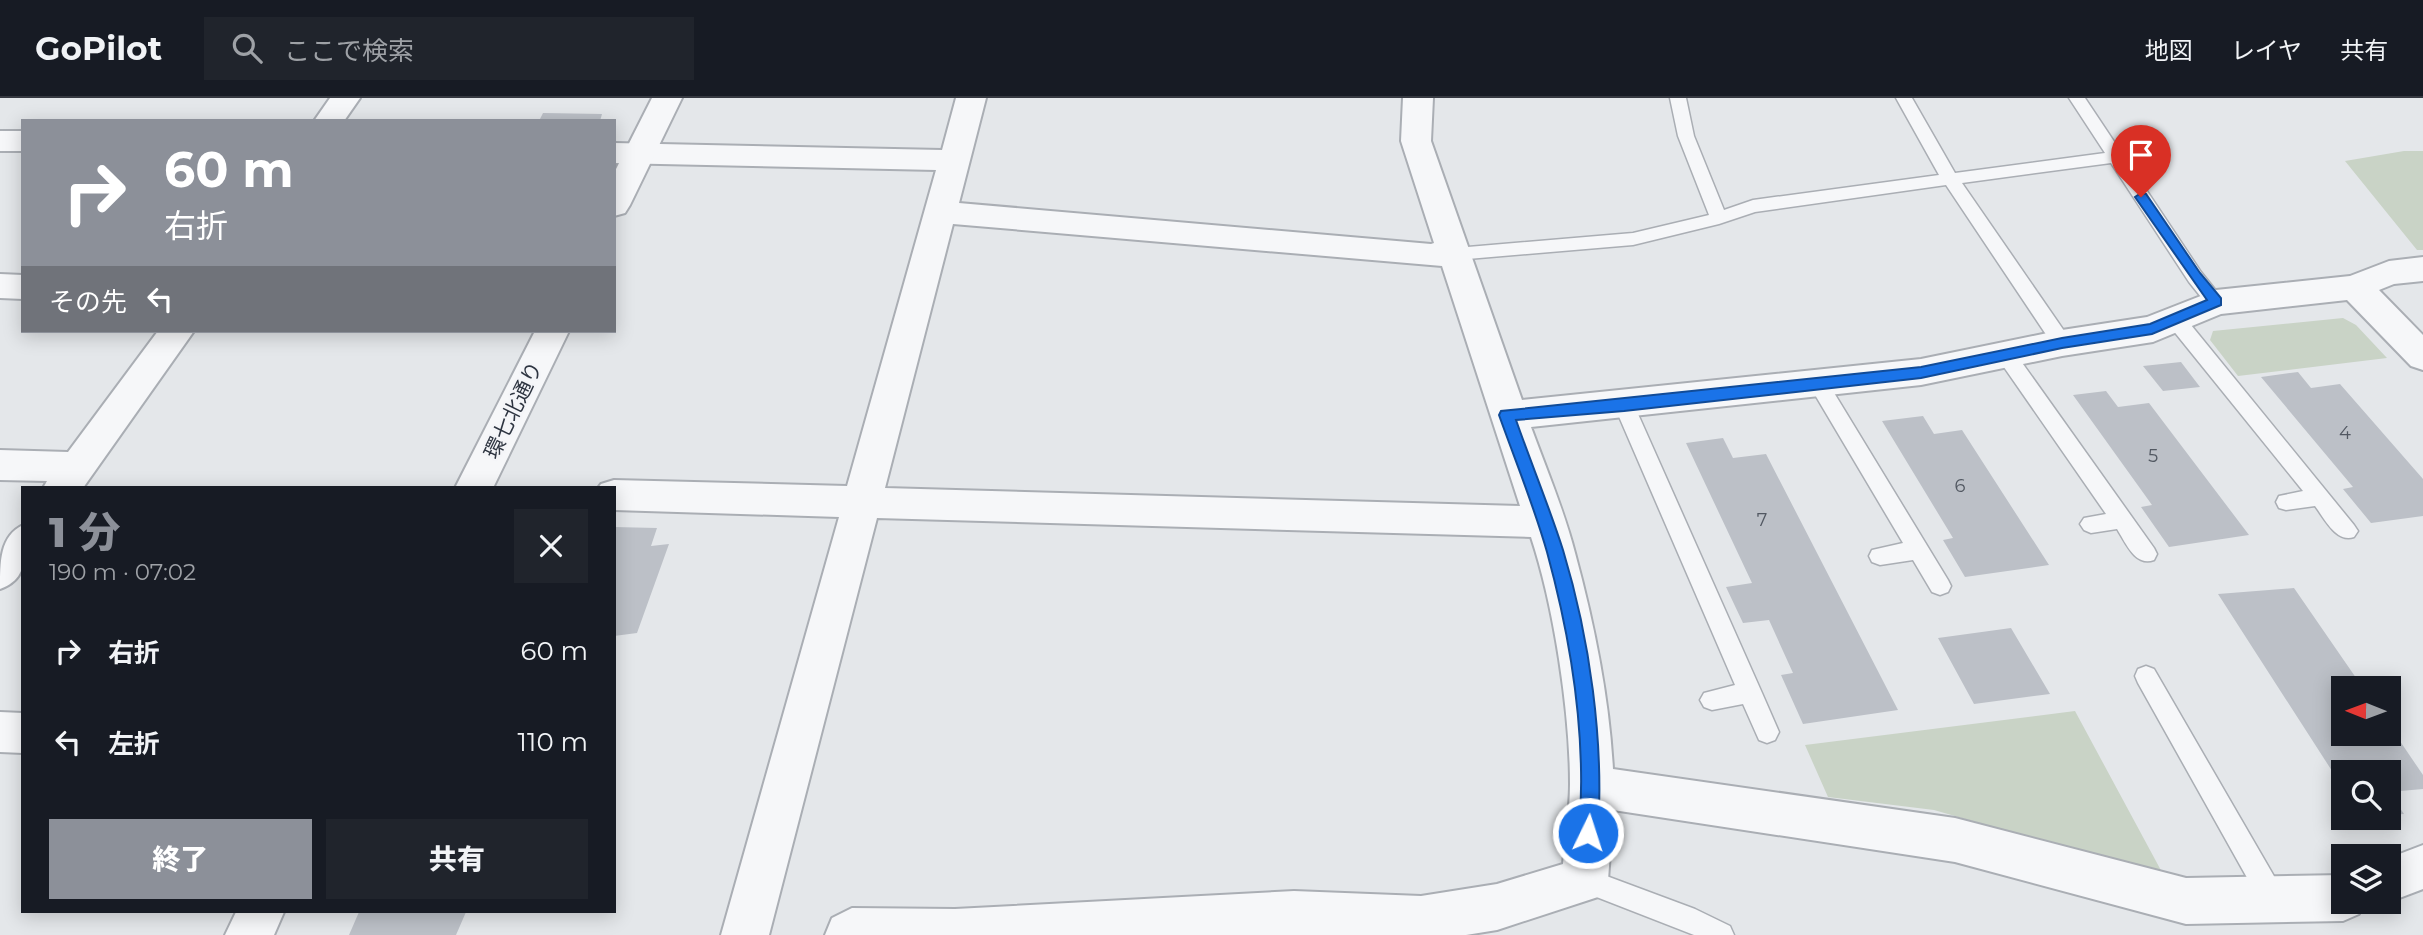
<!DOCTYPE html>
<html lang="ja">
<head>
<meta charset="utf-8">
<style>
  :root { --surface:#171b24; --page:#20242c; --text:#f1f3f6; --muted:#9ea1a6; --line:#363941; --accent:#8c9099 }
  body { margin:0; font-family:Montserrat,"Noto Sans JP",sans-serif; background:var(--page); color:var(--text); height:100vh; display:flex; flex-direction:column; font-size:26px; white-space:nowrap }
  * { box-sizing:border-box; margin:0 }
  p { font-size:23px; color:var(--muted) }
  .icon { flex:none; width:38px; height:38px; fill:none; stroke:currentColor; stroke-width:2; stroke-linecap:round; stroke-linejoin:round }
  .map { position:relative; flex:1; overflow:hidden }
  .sheet { position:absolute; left:21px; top:388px; width:595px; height:427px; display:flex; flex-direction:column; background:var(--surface); border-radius:0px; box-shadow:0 4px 18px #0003 }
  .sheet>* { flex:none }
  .hud { position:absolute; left:21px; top:21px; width:595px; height:214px; border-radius:0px; box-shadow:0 4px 18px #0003; background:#8c9099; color:#fff; overflow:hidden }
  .needle { width:46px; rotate:271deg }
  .controls { position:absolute; left:2331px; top:578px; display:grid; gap:14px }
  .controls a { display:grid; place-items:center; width:70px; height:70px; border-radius:0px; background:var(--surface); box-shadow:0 4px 18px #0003; font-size:35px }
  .pin { position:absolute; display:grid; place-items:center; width:60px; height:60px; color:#fff; margin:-72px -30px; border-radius:50% 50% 50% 0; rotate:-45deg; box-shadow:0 0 7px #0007 }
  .pin .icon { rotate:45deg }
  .me { position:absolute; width:77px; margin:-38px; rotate:4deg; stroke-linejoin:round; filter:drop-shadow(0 0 5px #0008) }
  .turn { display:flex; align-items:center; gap:24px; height:147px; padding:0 28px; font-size:32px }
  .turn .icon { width:91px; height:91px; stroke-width:2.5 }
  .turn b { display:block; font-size:49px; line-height:60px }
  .then { display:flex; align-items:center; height:66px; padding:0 28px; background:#0003; gap:14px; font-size:26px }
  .round { display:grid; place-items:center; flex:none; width:74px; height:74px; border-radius:0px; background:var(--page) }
  .headline { display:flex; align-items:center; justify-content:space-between; height:119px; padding:0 28px }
  h1 { font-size:42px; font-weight:800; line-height:52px; color:var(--accent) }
  .button { display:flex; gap:14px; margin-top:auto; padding:14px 28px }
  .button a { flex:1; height:80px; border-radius:0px; background:var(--accent); color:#fff; font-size:28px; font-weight:800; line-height:80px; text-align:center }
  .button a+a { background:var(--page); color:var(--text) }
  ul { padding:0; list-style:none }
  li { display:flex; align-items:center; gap:21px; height:91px; padding:0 28px }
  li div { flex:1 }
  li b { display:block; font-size:26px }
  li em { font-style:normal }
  header { display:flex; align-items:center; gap:42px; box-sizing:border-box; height:98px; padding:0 35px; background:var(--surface); border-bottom:2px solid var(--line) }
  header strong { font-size:33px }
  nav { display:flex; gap:38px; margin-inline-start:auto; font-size:24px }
  .search { width:490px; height:63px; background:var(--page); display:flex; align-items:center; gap:18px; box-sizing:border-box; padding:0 24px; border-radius:0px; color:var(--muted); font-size:26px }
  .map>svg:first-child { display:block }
  .green { fill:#c9d3c6 }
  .building { fill:#bcc0c7 }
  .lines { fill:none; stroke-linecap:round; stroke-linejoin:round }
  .service-casing { stroke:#aaaeb4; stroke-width:3 }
  .minor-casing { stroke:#aaaeb4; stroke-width:4 }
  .tertiary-casing { stroke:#aaaeb4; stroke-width:4 }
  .service { fill:#f6f7f9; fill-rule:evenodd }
  .minor { fill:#f6f7f9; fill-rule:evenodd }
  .tertiary { fill:#f6f7f9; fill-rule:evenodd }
  .route { fill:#1a73e8; stroke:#114b97; stroke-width:2 }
  .labels { text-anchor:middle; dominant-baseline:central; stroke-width:5; stroke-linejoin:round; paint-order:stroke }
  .number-label { font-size:18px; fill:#525862 }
  .street-label { font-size:21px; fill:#2e3541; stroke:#f4f5f8 }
</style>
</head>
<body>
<header>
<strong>GoPilot</strong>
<div class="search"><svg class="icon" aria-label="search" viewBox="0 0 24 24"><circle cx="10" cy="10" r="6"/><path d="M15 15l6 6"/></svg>ここで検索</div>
<nav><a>地図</a><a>レイヤ</a><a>共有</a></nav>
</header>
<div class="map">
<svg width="2423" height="837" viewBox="0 0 2423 837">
  <rect width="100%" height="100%" fill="#e4e7ea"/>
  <!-- green -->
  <path class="green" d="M2404,53H2423V152H2417L2345,63Z
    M2343,220L2356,227L2387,260L2238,278L2210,242L2213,233Z
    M2075,613L2164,778L1934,712L1828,699L1805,647Z"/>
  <!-- building -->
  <path class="building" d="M543,15L602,16L600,23H539Z
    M2181,264L2200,289L2163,293L2143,268Z
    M2298,274L2311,290L2340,286L2423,381V418L2371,425L2343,391L2353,389L2261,279Z
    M2106,293L2118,309L2149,305L2249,437L2169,449L2141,409L2152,407L2073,297Z
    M1923,318L1934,336L1962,332L2049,467L1965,479L1943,442L1953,440L1882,323Z
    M1723,340L1733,360L1766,356L1898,612L1803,626L1781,577L1793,575L1769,522L1743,525L1726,489L1752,485L1686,345Z
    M614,429L657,430L651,448L669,446L637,535L614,538Z
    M2294,490L2363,590H2343V635H2389V627L2423,677V691L2389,694L2404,716L2389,717V674H2343V690L2218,496Z
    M2011,530L2050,596L1974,606L1938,540Z
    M359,814H466L456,837H349Z"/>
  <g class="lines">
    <defs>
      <path id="service" d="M1670,0H1686L1694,38L1724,112L1753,102L1939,77L1896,0H1912L1955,75L2105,55L2069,0H2085L2201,174L2225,204L2223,209H2209L2189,184L2111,65L1962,85L2069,240L2071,245L2069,250H2055L1946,87L1755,114L1719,126L1633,147L1456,162L1450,160L1447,156L1450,152L1456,150L1633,135L1709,117L1678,38Z
        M2175,214L2182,216L2354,427L2358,433L2354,439C2336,445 2325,421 2315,408L2286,412L2279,410L2276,404L2279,398L2303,393L2168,226L2166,221L2168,216Z
        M2006,250L2013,252L2154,450L2157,456L2154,462C2135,469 2126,445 2117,431L2091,435L2084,432L2080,426L2084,420L2106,416L1999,262L1996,257L1999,252Z
        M1818,278L1825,280L1948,482L1951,488L1948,494L1940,497L1932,494L1913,462L1880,467L1872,464L1869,458L1872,452L1903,445L1808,285L1811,280Z
        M1624,300L1631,302L1634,307L1762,595L1779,634L1775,642L1767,645L1759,642L1743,606L1712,612L1704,609L1700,602L1704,595L1735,587L1614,307L1617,302Z
        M2146,568L2154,571L2282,792L2286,801L2282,810L2273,813L2264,810L2138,585L2135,578L2138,571Z
        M1585,770L1695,811L1730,828L1734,837H1694L1576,791L1572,782L1576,773Z"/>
      <path id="minor" d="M330,0H360L344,23H314Z
        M956,0H986L959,105L1431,146L1434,145L1401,43L1403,0H1433L1431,43L1522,302L1921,261L2062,232L2147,219L2216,192L2350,178L2389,163L2423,159V183L2394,186L2379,192L2423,237V272L2411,268L2347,202L2221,216L2153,244L2062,258L1921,287L1531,329C1546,370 1564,412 1575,455C1594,525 1609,598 1613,671L1955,720L2186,780L2343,777V803H2365L2359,816L2343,823L2186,826L1955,764L1613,712L1608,782L1601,798L1497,832L1466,837H825L832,820L852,810L955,811L1294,793L1421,798L1497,786L1563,766C1565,740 1570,713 1570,686C1570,614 1554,508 1531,439L877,420L769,837H721L839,419L614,412V390H598L601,386L614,382L847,388L936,72L614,65V45L942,52ZM953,126L1442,168L1520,408L885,390Z
        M0,33H23V53H0Z
        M0,176L23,177V201L0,200Z
        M158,233H194L83,390H43L47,383L0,382V352L68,354Z
        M23,427C23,455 31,480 0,491C0,463 0,438 23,427Z
        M0,614L23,615V655L0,654Z
        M2423,747V791L2389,804L2386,803H2389V760Z"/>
      <path id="tertiary" d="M652,0H682L630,107L625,115L614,118V75Z
        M535,233H569L493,390H455Z
        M236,814H284L274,837H225Z"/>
    </defs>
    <!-- service casing -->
    <use href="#service" class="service-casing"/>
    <!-- minor casing -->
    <use href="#minor" class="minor-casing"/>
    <!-- tertiary casing -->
    <use href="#tertiary" class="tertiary-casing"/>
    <!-- service -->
    <use href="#service" class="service"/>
    <!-- minor -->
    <use href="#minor" class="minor"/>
    <!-- tertiary -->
    <use href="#tertiary" class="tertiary"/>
  </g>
  <!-- route -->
  <path class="route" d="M2141,95L2146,96L2200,175L2221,200V207L2152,236L2062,250L1921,280L1624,313L1516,322C1531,365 1549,408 1563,452C1590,541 1604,643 1598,735L1595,742L1588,744L1582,742L1579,735C1587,641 1572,545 1547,454C1534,408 1515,362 1499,317L1501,313L1921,269L2062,240L2150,226L2207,202L2135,99Z"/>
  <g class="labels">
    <!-- number labels -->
    <g class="number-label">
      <text x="2345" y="335">4</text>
      <text x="2153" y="358">5</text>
      <text x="1960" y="388">6</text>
      <text x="1762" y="422">7</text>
    </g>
    <!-- street labels -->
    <g class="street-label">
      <text transform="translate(513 312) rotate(-64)">環七北通り</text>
    </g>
  </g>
</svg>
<div class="controls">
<a><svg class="needle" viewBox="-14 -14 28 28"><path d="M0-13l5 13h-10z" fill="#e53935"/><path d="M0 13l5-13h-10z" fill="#9ea1a6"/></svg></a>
<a><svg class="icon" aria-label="search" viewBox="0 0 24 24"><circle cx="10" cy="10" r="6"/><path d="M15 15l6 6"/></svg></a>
<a><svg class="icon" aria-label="layers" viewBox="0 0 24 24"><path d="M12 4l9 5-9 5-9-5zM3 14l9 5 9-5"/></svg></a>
</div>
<div class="pin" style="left:2141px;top:99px;background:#d93025"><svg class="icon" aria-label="arrive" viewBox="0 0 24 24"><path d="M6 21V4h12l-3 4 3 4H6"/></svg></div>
<svg class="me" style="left:1588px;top:735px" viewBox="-20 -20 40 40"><circle r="17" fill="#1a73e8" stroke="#fff" stroke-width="3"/><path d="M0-11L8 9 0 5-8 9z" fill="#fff"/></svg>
<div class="hud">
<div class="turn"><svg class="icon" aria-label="right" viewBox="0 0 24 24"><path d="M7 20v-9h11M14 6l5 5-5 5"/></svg><div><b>60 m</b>右折</div></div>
<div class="then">その先<svg class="icon" aria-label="left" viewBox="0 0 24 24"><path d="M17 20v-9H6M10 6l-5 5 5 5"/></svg></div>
</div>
<section class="sheet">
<div class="headline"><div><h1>1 分</h1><p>190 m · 07:02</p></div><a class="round"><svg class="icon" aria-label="close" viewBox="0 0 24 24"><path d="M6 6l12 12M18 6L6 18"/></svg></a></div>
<ul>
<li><svg class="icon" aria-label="right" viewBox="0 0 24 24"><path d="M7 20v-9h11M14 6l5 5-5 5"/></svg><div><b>右折</b></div><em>60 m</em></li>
<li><svg class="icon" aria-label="left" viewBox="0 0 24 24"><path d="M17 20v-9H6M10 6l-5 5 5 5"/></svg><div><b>左折</b></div><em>110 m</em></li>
</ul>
<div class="button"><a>終了</a><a>共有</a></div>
</section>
</div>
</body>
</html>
